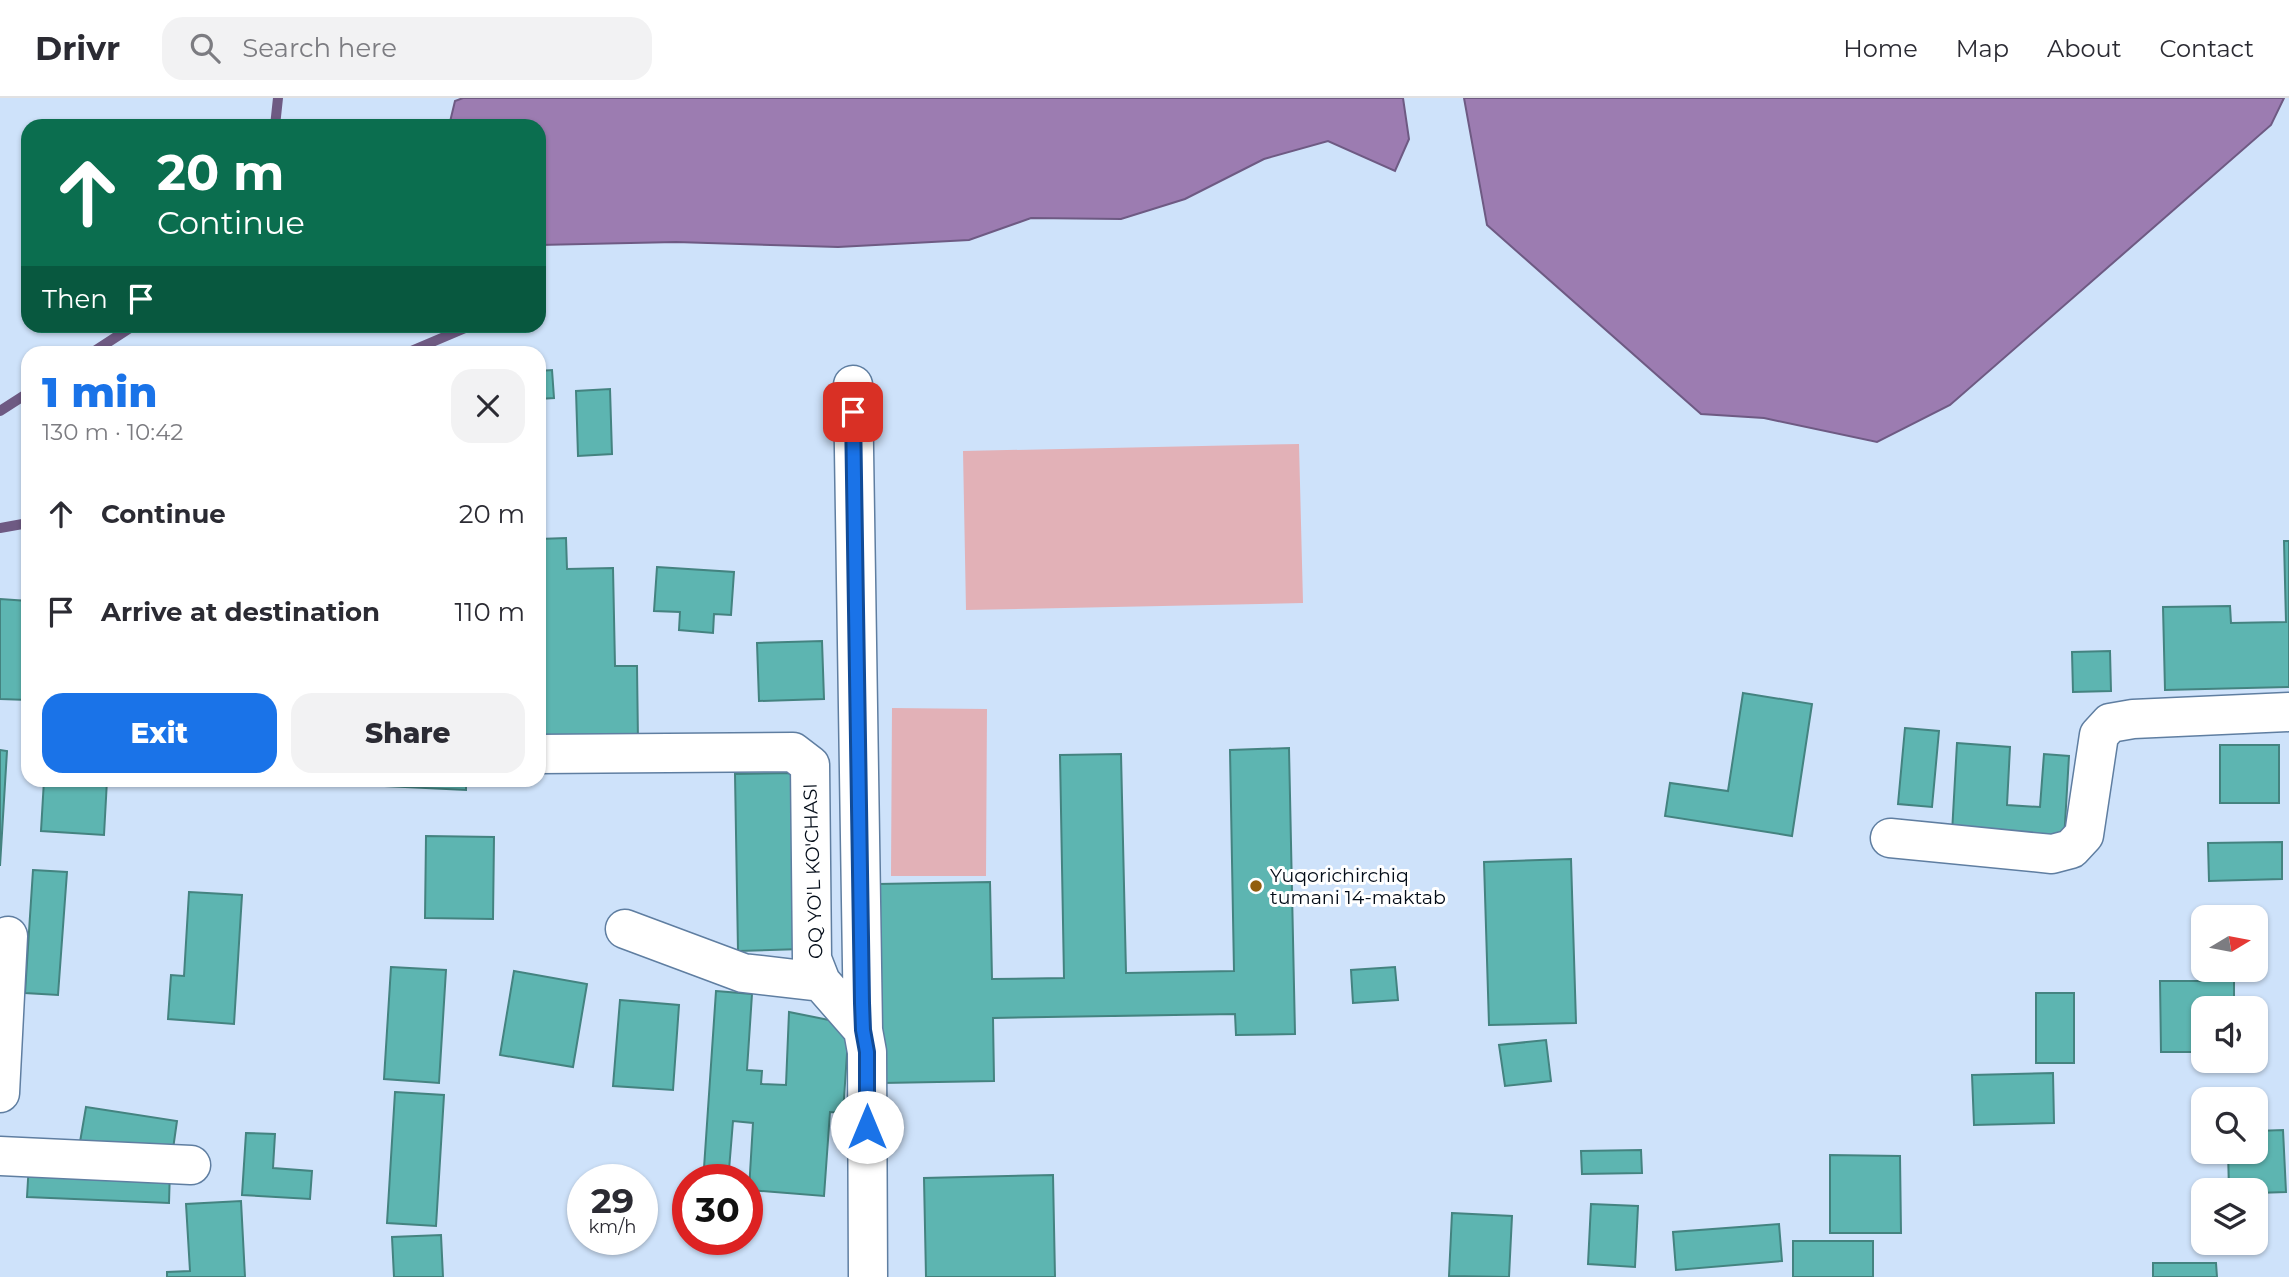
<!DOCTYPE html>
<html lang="en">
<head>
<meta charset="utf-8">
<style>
  :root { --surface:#fff; --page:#f2f2f3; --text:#2b2b33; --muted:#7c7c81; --line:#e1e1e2; --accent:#1a73e8 }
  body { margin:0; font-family:Montserrat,sans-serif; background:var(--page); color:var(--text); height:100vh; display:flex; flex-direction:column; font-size:26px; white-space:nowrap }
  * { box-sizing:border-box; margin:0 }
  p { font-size:23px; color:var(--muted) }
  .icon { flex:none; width:38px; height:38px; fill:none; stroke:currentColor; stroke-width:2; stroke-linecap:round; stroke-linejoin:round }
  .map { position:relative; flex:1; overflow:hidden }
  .details { position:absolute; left:21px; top:248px; width:525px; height:441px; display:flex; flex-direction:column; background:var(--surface); border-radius:21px; box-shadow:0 2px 5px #0004 }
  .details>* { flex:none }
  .guide { position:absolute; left:21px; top:21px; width:525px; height:214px; border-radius:21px; box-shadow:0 2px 5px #0004; background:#0b6e4f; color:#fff; overflow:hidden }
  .needle { width:46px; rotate:80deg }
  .controls { position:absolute; left:2191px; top:807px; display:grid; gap:14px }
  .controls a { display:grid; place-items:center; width:77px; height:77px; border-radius:14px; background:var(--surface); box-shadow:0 2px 5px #0004; font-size:35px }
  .speed { position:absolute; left:567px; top:1066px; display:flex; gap:14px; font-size:35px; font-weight:700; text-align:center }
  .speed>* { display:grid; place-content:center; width:91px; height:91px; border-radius:50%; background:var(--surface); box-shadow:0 2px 5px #0004; line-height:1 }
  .speed small { font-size:18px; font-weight:400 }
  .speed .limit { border:10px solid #d22; background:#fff; color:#111 }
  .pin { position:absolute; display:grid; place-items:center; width:60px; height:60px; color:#fff; margin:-30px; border-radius:14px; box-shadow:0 4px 10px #0006 }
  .me { position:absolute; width:77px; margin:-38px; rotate:0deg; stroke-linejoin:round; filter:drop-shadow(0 0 5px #0008) }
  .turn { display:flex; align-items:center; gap:24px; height:147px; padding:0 21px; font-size:32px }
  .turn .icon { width:91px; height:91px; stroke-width:2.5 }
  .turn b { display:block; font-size:49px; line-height:60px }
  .then { display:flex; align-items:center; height:66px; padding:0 21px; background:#0003; gap:14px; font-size:26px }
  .round { display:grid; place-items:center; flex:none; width:74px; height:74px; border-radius:21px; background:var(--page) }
  .overview { display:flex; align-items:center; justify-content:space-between; height:119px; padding:0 21px }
  h1 { font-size:42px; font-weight:800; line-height:52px; color:var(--accent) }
  .button { display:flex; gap:14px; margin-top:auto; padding:14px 21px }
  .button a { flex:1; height:80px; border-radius:21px; background:var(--accent); color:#fff; font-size:28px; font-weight:800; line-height:80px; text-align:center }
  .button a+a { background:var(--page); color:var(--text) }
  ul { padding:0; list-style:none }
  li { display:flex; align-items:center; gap:21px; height:98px; padding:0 21px }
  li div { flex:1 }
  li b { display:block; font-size:26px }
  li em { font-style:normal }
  header { display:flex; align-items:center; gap:42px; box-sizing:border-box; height:98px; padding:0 35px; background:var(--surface); border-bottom:2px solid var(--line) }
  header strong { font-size:33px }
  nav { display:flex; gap:38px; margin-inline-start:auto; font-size:24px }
  .search { width:490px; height:63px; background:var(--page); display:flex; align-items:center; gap:18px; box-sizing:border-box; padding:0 24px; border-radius:21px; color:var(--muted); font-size:26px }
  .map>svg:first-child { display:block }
  .green { fill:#e2b1b7 }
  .water { fill:#9c7cb1; stroke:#6e5a83; stroke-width:2 }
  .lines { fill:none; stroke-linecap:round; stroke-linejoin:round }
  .stream { stroke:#6e5a83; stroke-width:10 }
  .building { fill:#5db5b1; stroke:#448380; stroke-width:2 }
  .minor-casing { stroke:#5f7ea1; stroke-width:41 }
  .minor { stroke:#fff; stroke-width:38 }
  .route-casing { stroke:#114b97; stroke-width:18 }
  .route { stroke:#1a73e8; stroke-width:12 }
  .poi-dot { fill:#915e0e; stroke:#fff; stroke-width:2.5 }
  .labels { text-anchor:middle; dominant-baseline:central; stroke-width:6; stroke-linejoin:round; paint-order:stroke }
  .street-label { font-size:19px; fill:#030c18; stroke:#fff }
  .poi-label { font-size:19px; fill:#030c18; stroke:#fff; text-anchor:start }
</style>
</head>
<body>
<header>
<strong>Drivr</strong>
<div class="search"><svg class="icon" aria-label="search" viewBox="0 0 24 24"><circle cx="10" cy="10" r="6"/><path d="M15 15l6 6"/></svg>Search here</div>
<nav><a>Home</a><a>Map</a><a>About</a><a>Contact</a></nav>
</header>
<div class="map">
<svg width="2289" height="1179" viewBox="0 0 2289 1179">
  <rect width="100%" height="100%" fill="#cee2fa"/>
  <!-- green -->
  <path class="green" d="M1299,346L1303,505L966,512L963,353Z
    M892,610L987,611L986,778H891Z"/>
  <!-- water -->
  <path class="water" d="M463,0H1403L1409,41L1395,73L1328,43L1264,61L1185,101L1121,121L1031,120L969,142L838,149L676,144L539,147V28H449L455,3Z
    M1464,0H2284L2271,27L1950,307L1877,344L1764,320L1701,316L1487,127Z"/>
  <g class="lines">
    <!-- stream -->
    <path class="stream" d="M275,28L278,0
      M90,256L133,228
      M404,256L470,228
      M0,313L28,295
      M0,430L28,425"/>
  </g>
  <!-- building -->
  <path class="building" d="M552,272L554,300L539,301V273Z
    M610,291L612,356L578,358L576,293Z
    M566,440L567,471L613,470L615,568H637L638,644L539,646V441Z
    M2284,443H2289V589L2165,592L2163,509L2230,508L2231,525L2286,524Z
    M657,469L734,474L731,517L714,516L713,535L679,532L680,514L654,513Z
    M0,501L28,503V602L0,601Z
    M822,543L824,601L759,603L757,545Z
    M2110,553L2111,593L2073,594L2072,554Z
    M1743,595L1812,606L1792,738L1665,718L1670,685L1728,693Z
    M1905,630L1939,633L1932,709L1898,706Z
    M1957,645L2010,649L2007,707L2040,709L2044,656L2069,658L2064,742L1952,735Z
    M2220,647H2279V705H2220Z
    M1289,650L1295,936L1236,937L1235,916L993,920L994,983L882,985L878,786L990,784L992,881L1064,880L1060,657L1121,656L1126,875L1234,873L1230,652Z
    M0,652L7,653L0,768Z
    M797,675L801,851L738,853L735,676Z
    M44,682H107L104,737L41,733Z
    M260,682H466V692Z
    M426,738L494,739L493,821L425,820Z
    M2282,744V781L2209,783L2208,745Z
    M1571,761L1576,925L1489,927L1484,764Z
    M33,772L67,774L58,897L25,895Z
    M189,794L242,797L234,926L168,921L171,877L184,878Z
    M391,869L446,872L439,985L384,981Z
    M1395,869L1398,902L1353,905L1351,872Z
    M514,873L587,886L573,969L500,957Z
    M2160,883H2234V910H2203V954H2161Z
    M716,893L752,896L747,972L762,973L761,986L786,987L789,914L849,926L843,1015L830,1014L824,1098L749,1092L753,1025L733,1023L729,1072L704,1070Z
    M2036,895H2074V965H2036Z
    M620,902L679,907L673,992L613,988Z
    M1546,942L1551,983L1505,988L1499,947Z
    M2053,975L2054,1025L1974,1027L1972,977Z
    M395,994L444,997L436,1128L387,1125Z
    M86,1009L177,1023L172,1058L80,1044Z
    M2283,1032L2286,1094L2256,1095V1092H2229L2228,1054H2256V1033Z
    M246,1035L275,1036L273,1070L312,1073L310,1101L242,1097Z
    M1641,1052L1642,1075L1582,1076L1581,1053Z
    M1830,1057L1900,1058L1901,1135H1830Z
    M29,1065L170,1071L169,1105L27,1099Z
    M1053,1077L1055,1179H926L924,1080Z
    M241,1103L245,1179H167V1174L190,1173L186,1106Z
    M1591,1106L1638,1108L1635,1169L1588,1166Z
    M1452,1115L1512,1118L1509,1179L1449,1178Z
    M1779,1126L1782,1163L1676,1172L1673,1134Z
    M441,1137L443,1179H394L392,1139Z
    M1793,1143H1873V1179H1793Z
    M2153,1165H2216L2217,1179H2153Z"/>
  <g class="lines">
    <defs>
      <path id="minor" d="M853,287L863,932
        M539,656L793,654L810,667L812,861L821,884L863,932L867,954L868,1179
        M1890,740L2052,756L2071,751L2084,737L2099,637L2110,625L2133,621L2289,614
        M625,831L743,875L821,884
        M0,995L8,838
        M0,1058L191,1067"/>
    </defs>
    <!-- minor casing -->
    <use href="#minor" class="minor-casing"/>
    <!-- minor -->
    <use href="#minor" class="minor"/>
  </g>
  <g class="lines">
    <defs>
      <path id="route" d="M853,314L862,905L863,932L867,954V1029"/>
    </defs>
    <!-- route casing -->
    <use href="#route" class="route-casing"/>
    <!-- route -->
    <use href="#route" class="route"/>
  </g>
  <!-- markers -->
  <circle class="poi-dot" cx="1256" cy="788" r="7"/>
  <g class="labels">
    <!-- street labels -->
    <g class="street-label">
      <text transform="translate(813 773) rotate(-92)">OQ YO'L KO'CHASI</text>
    </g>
    <!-- poi labels -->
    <g class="poi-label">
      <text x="1270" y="777">Yuqorichirchiq<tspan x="1270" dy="22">tumani 14-maktab</tspan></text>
    </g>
  </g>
</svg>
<div class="controls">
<a><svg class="needle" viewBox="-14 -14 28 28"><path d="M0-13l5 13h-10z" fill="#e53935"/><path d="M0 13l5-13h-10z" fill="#7c7c81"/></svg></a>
<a><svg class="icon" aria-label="sound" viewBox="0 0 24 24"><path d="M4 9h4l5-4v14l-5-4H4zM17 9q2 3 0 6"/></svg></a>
<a><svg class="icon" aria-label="search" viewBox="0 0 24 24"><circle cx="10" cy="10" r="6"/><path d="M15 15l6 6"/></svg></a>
<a><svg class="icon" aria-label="layers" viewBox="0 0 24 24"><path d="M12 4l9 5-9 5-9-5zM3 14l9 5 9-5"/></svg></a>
</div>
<div class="speed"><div>29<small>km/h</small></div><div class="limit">30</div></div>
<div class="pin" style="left:853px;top:314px;background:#d93025"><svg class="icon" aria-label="arrive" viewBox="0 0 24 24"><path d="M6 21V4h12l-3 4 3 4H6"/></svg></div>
<svg class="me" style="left:867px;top:1029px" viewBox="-20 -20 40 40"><circle r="19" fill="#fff"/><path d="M0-13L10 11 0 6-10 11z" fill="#1a73e8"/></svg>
<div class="guide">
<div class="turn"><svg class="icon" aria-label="ahead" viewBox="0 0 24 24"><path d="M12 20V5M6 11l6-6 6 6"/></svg><div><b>20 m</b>Continue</div></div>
<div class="then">Then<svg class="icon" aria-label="arrive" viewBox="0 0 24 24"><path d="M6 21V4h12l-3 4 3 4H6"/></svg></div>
</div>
<section class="details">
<div class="overview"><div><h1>1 min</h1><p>130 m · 10:42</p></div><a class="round"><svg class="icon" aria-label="close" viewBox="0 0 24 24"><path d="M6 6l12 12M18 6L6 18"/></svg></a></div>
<ul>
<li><svg class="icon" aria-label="ahead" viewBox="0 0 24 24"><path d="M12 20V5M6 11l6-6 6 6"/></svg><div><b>Continue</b></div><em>20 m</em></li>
<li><svg class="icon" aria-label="arrive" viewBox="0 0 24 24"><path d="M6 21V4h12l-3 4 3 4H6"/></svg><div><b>Arrive at destination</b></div><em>110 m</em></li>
</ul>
<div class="button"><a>Exit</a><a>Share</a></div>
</section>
</div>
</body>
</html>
